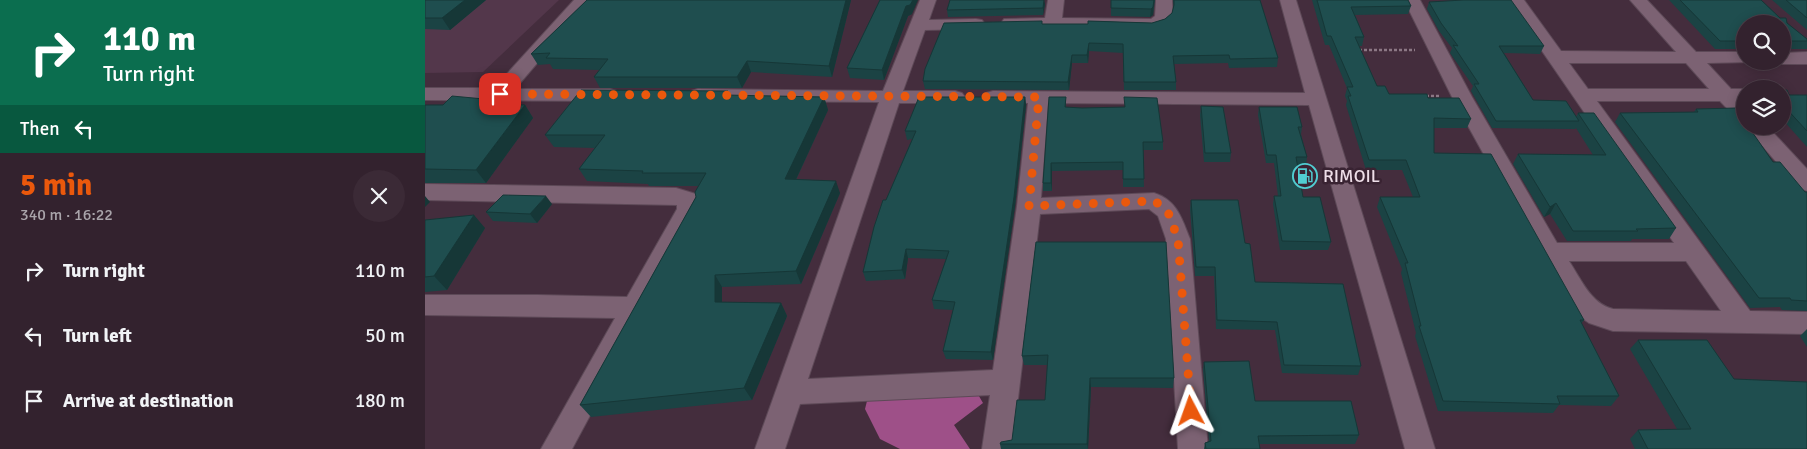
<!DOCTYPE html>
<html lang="en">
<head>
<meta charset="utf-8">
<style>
  :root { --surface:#33222e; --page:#3b2a36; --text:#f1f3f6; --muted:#a9a4aa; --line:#4e3f4a; --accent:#ea580c }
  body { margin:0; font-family:Signika,sans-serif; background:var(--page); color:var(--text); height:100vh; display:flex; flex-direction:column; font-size:19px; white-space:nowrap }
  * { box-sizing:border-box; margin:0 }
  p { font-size:16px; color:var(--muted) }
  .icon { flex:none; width:28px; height:28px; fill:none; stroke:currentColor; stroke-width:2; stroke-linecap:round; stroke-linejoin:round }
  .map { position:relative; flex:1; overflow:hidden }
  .side { display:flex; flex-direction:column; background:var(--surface); width:425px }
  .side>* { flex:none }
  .hud { background:#0b6e4f; color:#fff; overflow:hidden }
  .controls { position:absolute; left:1311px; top:15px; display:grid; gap:10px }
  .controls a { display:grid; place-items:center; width:55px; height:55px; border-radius:50%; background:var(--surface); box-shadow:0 2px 12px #0003,0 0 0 1px var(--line); font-size:25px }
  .pin { position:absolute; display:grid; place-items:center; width:42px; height:42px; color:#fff; margin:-21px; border-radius:10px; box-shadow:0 2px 8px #0006 }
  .me { position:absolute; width:55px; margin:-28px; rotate:356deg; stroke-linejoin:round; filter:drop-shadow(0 0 4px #0008) }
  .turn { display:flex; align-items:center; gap:18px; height:105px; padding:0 20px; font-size:22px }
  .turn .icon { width:65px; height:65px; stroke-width:2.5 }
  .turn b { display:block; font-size:35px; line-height:42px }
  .then { display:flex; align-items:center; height:48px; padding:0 20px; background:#0003; gap:10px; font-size:19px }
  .round { display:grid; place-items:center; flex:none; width:52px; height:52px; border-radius:26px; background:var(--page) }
  .headline { display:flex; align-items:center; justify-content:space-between; height:85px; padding:0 20px }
  h1 { font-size:30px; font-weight:700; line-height:38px; color:var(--accent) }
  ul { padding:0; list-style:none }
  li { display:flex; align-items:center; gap:15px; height:65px; padding:0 20px }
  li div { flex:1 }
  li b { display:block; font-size:19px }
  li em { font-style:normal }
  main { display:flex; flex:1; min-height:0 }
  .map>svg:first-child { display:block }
  .built { fill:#53374b }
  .water { fill:#9e5088 }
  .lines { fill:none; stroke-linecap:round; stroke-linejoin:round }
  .minor-casing { stroke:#5d4957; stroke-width:2 }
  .path { stroke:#8c7885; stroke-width:2.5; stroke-dasharray:3 2; stroke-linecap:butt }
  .minor { fill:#7c6273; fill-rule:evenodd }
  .wall { fill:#1b4344 }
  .shaded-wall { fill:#163737 }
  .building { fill:#1f4e4f; stroke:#163737 }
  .route { stroke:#ea580c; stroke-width:9; stroke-dasharray:0 16.2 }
  .labels { text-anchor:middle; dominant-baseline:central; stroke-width:5; stroke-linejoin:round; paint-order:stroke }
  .poi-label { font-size:18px; fill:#eedee8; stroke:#392332; text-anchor:start }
</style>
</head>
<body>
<main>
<section class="side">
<div class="hud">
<div class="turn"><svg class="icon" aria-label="right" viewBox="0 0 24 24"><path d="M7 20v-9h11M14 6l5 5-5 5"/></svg><div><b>110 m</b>Turn right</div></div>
<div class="then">Then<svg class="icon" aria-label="left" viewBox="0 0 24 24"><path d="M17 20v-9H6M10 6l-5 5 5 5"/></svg></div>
</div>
<div class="headline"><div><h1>5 min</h1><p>340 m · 16:22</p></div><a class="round"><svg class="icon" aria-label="close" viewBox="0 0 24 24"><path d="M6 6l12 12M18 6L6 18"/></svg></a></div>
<ul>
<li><svg class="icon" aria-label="right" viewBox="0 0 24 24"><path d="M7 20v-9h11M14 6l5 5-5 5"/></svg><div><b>Turn right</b></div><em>110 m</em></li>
<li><svg class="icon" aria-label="left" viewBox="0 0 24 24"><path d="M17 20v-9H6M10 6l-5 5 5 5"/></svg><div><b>Turn left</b></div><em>50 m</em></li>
<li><svg class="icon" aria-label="arrive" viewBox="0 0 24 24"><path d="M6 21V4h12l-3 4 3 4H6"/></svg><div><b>Arrive at destination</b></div><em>180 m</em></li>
</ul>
</section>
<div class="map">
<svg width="1382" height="449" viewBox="0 0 1382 449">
  <rect width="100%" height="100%" fill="#442d3d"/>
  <!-- built -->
  <path class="built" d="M0,0H134L58,72L0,73Z"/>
  <!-- water -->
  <path class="water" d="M551,391L558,403L529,425L545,449H475L455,439L440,409L442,401Z"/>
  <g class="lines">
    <defs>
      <path id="minor" d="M149,0H166L90,89H185L192,91L195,95L192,99L185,101L0,100V88H69Z
        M495,0H511L504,20L551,19L557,20L560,24L557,28L551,29L500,30L478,91H530L537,93L540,97L537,101L530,103H474L383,379L568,370L592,206L603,103L561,101L558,97L561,93L568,91L880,93L855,0H871L1010,449H980L884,105L623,103L616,198L729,193C752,200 757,219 765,239L783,449H753L741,239L733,216L724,209L615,214L587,449H557L565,395L375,404L360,449H330L454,102L273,101L266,99L263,95L266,91L273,89L458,91Z
        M623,0H639L637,18L726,19L730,16L731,0H747L748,17L740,26L726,29L585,28L579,27L576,23L579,19L620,18Z
        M979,0H995L1047,97L1132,243H1249L1082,0H1099L1136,51L1251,52L1205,0H1222L1271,52H1320V61L1327,62L1282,63L1306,89H1320V101H1317L1320,104V122L1313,120L1295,101H1172L1325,311L1382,312V334L1188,331L1164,323L1151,314L1116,258L1027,97ZM1144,63H1261L1284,89H1163ZM1144,261H1261L1296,311L1188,309C1166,304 1156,279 1144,261Z
        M1382,52V64H1358L1351,61H1358V53Z
        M1320,126H1342L1382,169V191L1374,188Z
        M0,184L251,188L271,194L274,200L276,209L147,449H116L190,318L0,315V295H113L202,297L252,209V205L0,200Z"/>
    </defs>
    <!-- minor casing -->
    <use href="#minor" class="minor-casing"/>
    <!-- path -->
    <path class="path" d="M934,50H990
      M1001,96H1014"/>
    <!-- minor -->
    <use href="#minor" class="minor"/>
  </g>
  <!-- wall -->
  <path class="wall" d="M0,0H61L25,30L0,29Z
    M161,0H426L407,77L326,72L317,88H175L169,77L175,70L128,69L125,64L113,65L106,54L161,1Z
    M455,0L487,14L483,16L459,80L425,78L422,68Z
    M686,0H730L728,15L725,17L686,16Z
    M748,0H835L853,58L852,67L804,68L803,63L749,64L751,82V90H699L698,53L664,51L663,63H647L644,90L500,89L498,81L617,24H663V21L727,23L740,19L747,13L749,7Z
    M887,0H983L986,6L983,14L930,15L939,37L937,46H934L952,86L964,94L1003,98L1046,119L1042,128H1009V153L1159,320L1156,324L1194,396L1186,406L1134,405L1128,413L1013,411L990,336L991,333L976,273L977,269L952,207L955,197H988L977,170H941L921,105L922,101L920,96L922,88L904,45H900Z
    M1244,0H1336L1355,18L1382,39V49H1358V24H1320V49H1290Z
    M1347,0H1382V30Z
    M1004,2L1119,46L1115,54L1079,53L1108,100L1151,117L1153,113L1251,228L1244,239H1207L1206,241H1142L1125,214L1119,217L1088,164L1093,154L1168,155L1151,128L1150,129L1067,128L1046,91L1048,86L1025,53L1027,48L1014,31L1002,9Z
    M620,4L618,15L523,17L522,10Z
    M1358,90L1364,95H1382V147L1358,120Z
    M303,91L305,96L399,97L403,110L371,180L415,193L376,284L297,287V302L356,303L362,316L327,400L166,417L155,405L271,197L274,186H224L223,184L162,181L154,169L170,148L129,147L120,135Z
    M600,97L601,105L590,206L568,360L521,359L518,351L528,310L509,309L507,300L521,259L483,258L480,279L441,281L438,272L461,200L487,139L482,140L480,131Z
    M641,97V107L738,142V150H718L719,187H698V170L627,171V191H618V183Z
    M63,104L100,105L108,118L61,183H0V105Z
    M776,106L806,153L805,162H779L775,115Z
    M834,107L877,127L876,134L882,157L881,165H873L878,197L906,242L903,250H855L848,204L849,196H853L849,163H841L833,115Z
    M1271,109L1348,162L1380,192H1382V311L1357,310L1355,307L1325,308L1190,122L1195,113L1269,112Z
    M766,200L820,243L830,282L936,366L933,375L857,373L850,330L791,329L789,276H770L765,209Z
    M127,204L112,223L68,221L61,212Z
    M0,220L60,228L22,290L0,292Z
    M611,242L749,378L748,388L666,387L663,449H576L575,444L587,440L620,400L623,365H599L597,356Z
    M1382,329V347L1375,336Z
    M1213,340L1309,379L1382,449H1210L1205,439L1213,430L1252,429L1205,349Z
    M779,362L830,401L934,435L930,444H834L835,449H779L780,443L784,441L778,370Z"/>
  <!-- shaded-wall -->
  <path class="shaded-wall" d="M40,0H61L25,30L17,18Z
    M421,0H426L407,77L404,66Z
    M488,0H493L487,14L483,16L459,80L457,70L481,6Z
    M619,0L620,4L618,15V8Z
    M729,0L728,15L725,17L726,9Z
    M664,43V51L663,63L662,55Z
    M647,55V63L644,90L643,82Z
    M322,61L326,72L317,88L312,77Z
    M303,91L308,103L300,95Z
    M399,97L403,110L365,192L360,179Z
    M600,97L601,105L590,206L568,360L566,352Z
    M100,105L108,118L61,183L51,170Z
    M626,163L627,171V191L626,183Z
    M411,181L415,193L376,284L371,271Z
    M0,196L5,202L0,207Z
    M121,196L127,204L112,223L105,214Z
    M1131,203L1125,214L1119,217L1125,207Z
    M49,215L60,228L22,290L9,276Z
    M481,249L483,258L480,279L477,270Z
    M290,275L297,287V315L290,302Z
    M356,303L362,316L327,400L319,388Z
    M665,378L666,387L663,449L662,444Z"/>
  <!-- building -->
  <path class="building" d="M0,0H40L17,18H0Z
    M162,0H421L404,66L322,61L312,77H169L183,59L121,58L125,53L106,54Z
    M455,0H488L485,5L481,6L457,70L422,68Z
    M525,0H619L618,8L522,10Z
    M686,0H729L728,7L726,9L686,8Z
    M749,0H835L853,58L805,59L804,55L748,56L751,82H699L698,44L664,43L662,55H647L643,82L498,81L500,69L519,23L617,21V24H663V21L727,23L740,19L747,13L749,5Z
    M892,0H983L986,6L926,7L939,37H930L952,86H960L964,94H1002L1003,98H1034L1046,119L1009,118V153L1066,154L1159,320H1155L1194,396H1132L1135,404L1018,401L994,326H996L980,263H983L955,197H995L981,160H944L923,96H926L922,87H928L906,36H902Z
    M1038,0H1086L1119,46H1074L1108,100L1141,101L1154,121H1071L1049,84H1054L1028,45L1033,46L1016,23L1004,2Z
    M1255,0H1336L1355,18H1361L1362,23L1382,39V41H1358V24H1320V41H1295Z
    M1361,0H1382V18Z
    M156,90L303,91L300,95L399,97L360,179L411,181L371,271L290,275V302L356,303L319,388L155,405L271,197L270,192L281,173H217L218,171L154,169L180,135H120Z
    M1358,90H1362L1364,95H1382V131L1358,105Z
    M27,96L59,99L61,104L100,105L51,170L0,169V105H18Z
    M494,97H600L589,197L566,352L518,351L530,302L507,300L524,251L481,249L477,270L438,272L449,227L458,200H461L491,131H480Z
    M624,97H641L640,107L657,108L700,107L699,97L732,98L738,142H718L719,179H698V162L626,163V183H618Z
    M776,106L798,107L806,153H780Z
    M834,107H872L877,127H873L882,157H871L878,197H895L906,242L857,241L849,196H856L851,155H842Z
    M1311,108L1320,121V126H1323L1348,162H1355L1380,192H1382V301L1366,300L1365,298H1334L1195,113L1273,112L1271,109Z
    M1153,113H1169L1251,228L1211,229L1213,231H1148L1131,203L1125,207L1093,154L1181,155Z
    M78,195L121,196L105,214L61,212Z
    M766,200H813L820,243L825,244L830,282L918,284L936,366L859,365L852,322L792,320L790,267H771Z
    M49,215L9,276L0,277V220Z
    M611,242H741L749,378H665L662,444H575L576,442L587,440L592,400H620L623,355L597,356Z
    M1213,340H1282L1309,379L1382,382V449H1223L1213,430L1266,429Z
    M824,361L830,401H926L934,435L833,436L835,449H781L780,443L786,441L779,362Z"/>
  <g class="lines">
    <!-- route -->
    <path class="route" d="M75,94L614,97L604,206L730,201L743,212L753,239L766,411"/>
  </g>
  <!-- icons -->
  <defs>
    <symbol id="fuel-ring" viewBox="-11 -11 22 22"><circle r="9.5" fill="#392332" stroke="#51ccd1" stroke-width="1.5"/><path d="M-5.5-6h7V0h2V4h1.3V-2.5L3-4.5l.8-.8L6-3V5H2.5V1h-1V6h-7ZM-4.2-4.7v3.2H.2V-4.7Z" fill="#51ccd1"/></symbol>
  </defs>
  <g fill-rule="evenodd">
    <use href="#fuel-ring" x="866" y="162" width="28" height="28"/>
  </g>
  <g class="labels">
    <!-- poi labels -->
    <g class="poi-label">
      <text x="898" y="176">RIMOIL</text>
    </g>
  </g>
</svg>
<div class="controls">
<a><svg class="icon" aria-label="search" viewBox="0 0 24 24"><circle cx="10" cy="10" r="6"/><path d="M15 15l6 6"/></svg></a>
<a><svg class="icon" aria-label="layers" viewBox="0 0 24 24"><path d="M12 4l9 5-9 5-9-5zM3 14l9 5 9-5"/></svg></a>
</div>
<div class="pin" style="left:75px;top:94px;background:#d93025"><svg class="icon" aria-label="arrive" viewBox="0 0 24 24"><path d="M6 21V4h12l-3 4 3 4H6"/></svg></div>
<svg class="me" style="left:766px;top:411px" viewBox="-20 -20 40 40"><path d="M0-17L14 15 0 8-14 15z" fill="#ea580c" stroke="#fff" stroke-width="4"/></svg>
</div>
</main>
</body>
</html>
